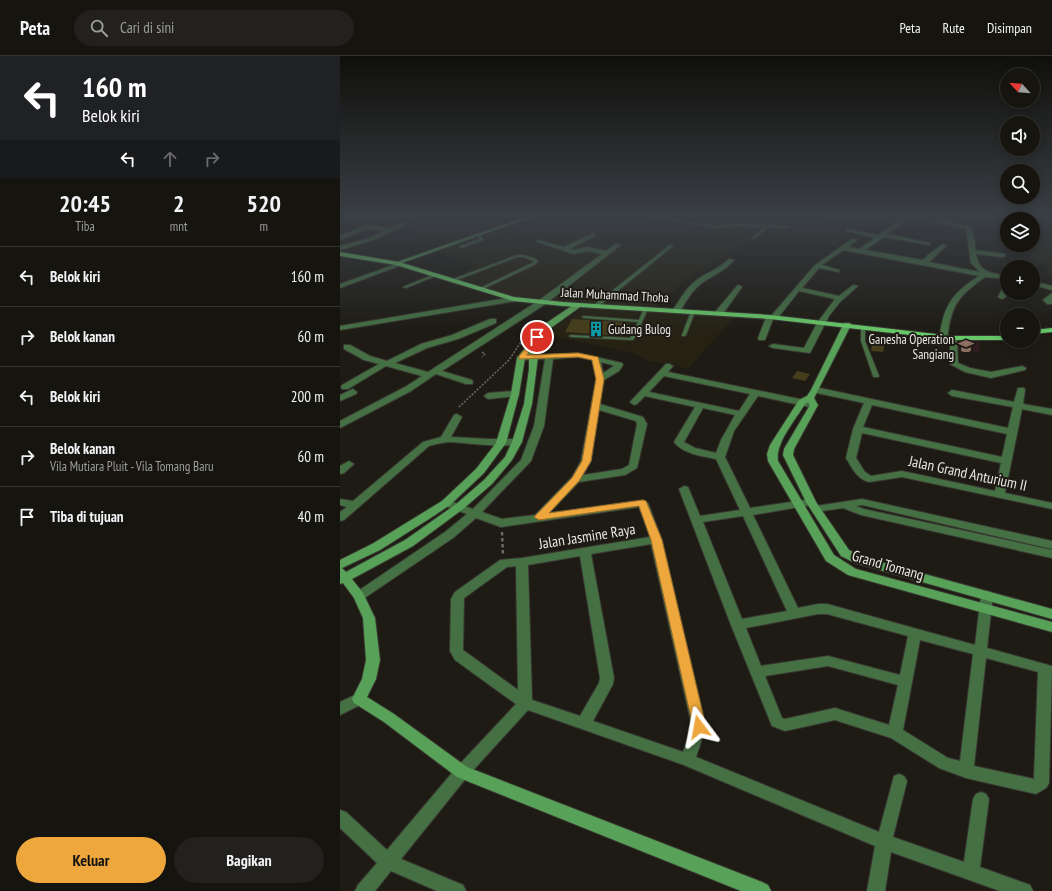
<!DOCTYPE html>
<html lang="id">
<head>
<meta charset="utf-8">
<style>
  :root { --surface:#16140f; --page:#23211d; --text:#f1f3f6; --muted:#9e9e9e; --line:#35332f; --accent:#eea73d }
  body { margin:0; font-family:"PT Sans Narrow",sans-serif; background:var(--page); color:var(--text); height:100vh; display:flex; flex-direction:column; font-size:15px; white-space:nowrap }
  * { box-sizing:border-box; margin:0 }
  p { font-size:13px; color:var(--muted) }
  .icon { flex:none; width:22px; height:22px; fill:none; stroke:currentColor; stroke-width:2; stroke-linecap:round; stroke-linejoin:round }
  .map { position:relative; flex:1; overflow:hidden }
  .details { display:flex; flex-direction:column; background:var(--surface); width:340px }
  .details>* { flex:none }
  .hud { background:#202124; color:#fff; overflow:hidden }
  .needle { width:26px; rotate:296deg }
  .fabs { position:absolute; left:660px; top:12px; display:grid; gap:8px }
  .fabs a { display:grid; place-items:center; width:40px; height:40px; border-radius:50%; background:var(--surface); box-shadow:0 2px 10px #0003,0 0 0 1px var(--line); font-size:20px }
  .pin { position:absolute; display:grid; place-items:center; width:34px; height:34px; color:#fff; margin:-17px; border:2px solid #fff; border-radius:50%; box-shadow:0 1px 4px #0007 }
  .me { position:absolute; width:44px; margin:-22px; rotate:347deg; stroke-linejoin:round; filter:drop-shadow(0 0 3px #0008) }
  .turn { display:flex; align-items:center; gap:14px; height:84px; padding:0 16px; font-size:18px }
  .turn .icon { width:52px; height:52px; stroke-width:2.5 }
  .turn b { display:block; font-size:28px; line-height:34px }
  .lanes { display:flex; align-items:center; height:38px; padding:0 16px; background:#0003; justify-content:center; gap:20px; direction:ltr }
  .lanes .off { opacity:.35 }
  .eta { display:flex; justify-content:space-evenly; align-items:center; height:68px; text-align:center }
  .eta b { font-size:24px; font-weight:700; line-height:28px }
  .primary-button { display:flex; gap:8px; margin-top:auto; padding:8px 16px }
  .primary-button a { flex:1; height:46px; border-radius:24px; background:var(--accent); color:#111; font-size:16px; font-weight:700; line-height:46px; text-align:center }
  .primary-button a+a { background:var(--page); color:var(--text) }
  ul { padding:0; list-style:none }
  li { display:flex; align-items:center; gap:12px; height:60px; padding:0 16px; border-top:1px solid var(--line) }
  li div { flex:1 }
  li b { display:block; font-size:15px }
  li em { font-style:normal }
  header { display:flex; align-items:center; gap:24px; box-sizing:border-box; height:56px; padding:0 20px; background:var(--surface); border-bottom:1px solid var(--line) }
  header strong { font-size:19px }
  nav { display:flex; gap:22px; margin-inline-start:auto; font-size:14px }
  .search { width:280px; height:36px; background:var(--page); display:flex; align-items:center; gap:10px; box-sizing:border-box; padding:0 14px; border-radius:22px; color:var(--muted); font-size:15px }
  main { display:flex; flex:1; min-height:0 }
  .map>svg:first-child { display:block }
  .built { fill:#252214 }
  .education { fill:#2f1c20 }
  .green { fill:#2d4a05 }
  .building { fill:#453d1b }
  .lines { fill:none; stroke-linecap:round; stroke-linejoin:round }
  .lane-casing { stroke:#393831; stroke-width:2 }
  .street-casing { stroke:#393831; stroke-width:2 }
  .secondary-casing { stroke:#393831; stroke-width:2 }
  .primary-casing { stroke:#393831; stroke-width:2 }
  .path-far1 { stroke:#6c6b64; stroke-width:1.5; stroke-dasharray:2 1.5; stroke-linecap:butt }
  .path { stroke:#6c6b64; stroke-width:2.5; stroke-dasharray:3.5 2.5; stroke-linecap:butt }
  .lane { fill:#447044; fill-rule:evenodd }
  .street { fill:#447044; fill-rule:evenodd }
  .secondary { fill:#58a158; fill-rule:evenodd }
  .primary { fill:#66c768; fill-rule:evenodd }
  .route { fill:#eea73d; stroke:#9b6d28 }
  .labels { text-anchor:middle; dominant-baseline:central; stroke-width:4; stroke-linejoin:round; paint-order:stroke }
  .far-street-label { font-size:13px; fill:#e8e7e1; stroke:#1d1b14 }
  .far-poi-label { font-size:13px; fill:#e8e7e1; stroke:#1d1b14; text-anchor:start }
  .street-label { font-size:15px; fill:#e8e7e1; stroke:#1d1b14 }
</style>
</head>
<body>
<header>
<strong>Peta</strong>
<div class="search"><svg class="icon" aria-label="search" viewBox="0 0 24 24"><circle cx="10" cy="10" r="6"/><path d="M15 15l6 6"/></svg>Cari di sini</div>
<nav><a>Peta</a><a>Rute</a><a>Disimpan</a></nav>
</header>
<main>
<section class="details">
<div class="hud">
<div class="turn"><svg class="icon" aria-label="left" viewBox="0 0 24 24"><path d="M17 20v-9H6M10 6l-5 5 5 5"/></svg><div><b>160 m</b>Belok kiri</div></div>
<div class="lanes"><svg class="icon" aria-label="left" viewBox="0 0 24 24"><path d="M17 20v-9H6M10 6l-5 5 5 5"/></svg><svg class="icon off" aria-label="ahead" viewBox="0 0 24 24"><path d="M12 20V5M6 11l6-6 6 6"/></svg><svg class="icon off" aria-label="right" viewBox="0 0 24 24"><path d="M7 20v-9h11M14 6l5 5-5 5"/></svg></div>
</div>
<div class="eta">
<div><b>20:45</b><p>Tiba</p></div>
<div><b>2</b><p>mnt</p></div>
<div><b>520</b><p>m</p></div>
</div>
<ul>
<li><svg class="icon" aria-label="left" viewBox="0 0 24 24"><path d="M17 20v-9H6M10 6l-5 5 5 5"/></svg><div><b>Belok kiri</b></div><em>160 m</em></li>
<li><svg class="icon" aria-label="right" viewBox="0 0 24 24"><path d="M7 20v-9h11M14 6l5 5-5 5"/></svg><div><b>Belok kanan</b></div><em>60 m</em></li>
<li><svg class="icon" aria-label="left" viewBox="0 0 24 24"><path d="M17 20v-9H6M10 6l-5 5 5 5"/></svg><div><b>Belok kiri</b></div><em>200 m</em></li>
<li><svg class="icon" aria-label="right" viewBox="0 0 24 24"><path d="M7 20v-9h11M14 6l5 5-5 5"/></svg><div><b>Belok kanan</b><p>Vila Mutiara Pluit - Vila Tomang Baru</p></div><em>60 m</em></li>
<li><svg class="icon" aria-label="arrive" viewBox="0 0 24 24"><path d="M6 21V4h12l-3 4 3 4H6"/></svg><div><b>Tiba di tujuan</b></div><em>40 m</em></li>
</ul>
<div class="primary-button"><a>Keluar</a><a>Bagikan</a></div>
</section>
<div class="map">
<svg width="712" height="835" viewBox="0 0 712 835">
  <rect width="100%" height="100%" fill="#1d1b14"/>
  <!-- built -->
  <path class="built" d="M73,159H506L489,167L517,173L495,189L430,178L420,181L379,204L364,216L358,215L313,251L399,256L348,313L309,305L293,297L204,278L251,247L186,242L154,236L113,222L138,211L98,195L117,188L59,172L81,161Z
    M701,184L712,185V219L705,217L708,209L688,205Z"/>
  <!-- education -->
  <path class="education" d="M615,284L639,285L640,297L614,294Z"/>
  <!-- green -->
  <path class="green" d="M0,159H54L36,166L7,162L0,163Z"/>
  <!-- building -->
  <path class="building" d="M232,263L265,265L288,267L282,280L225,276Z
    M533,280L546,282L543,296L531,295Z
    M457,315L470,318L465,325L452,322Z"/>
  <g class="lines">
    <defs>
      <path id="lane" d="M301,159H307L375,170L400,168L447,170L449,171L447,172L428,171L414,183L412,182L413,181L424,171L400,170L375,172Z
        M137,178H139L143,182V184L122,192H120V190L140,183L136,179Z
        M330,189L333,190L258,251H254V249Z
        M177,199H184L196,203L198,206L194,209L141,234L139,233L140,232L192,207L194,206L193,205L184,201H177L114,225L111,224Z
        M95,218L98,219L66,232L63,231Z
        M304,252L308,253L295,281L293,284L231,281L229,280L231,279L290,282L298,266L244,262L242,261L244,260L299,264Z
        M351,255L355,256L346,279L344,280H342V279Z
        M521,270H523L525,271V285L539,320L538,321H534L533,320L521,285Z"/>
      <path id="street" d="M494,159H501L494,163H490V161Z
        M557,159H565L571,161L547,178L590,187V189L544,181L525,194L583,204L589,198L603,188L606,190L605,191L589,206L640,216L631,207L626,173L596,166L595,165L598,163L631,171L635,186V194L665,198V200L663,201L636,198C639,216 651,218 667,219V223L645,221C621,238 611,248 608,278L604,280L600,278C604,248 614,236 639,220L503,194L482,209L499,214V216L479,212L462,232L499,240L513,229L518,230L500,246L489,260L470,297L433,292L429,290L433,288L464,292L477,267L495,243L459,235L437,263H433L425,284H419L418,282L427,259H432L475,209L512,183L517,184L508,191L519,193L535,182L506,175V173L538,179L563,162Z
        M64,166L67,168L66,169L33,184L0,194V190L29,182L44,175L27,173L0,184V180L26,169L50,172Z
        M253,177L256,179L255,180L230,193L234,194L247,191L266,195L276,188L281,189L204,249L102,315L132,324L133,326L132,328H126L96,318L71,335L0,372V365L65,331L82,320L46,310L8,333H2L1,331L2,329L39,308L24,304L4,293V289H10L30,300L47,305L81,288L112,279L150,263H156V267L118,283L87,292L55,307L88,316L198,245L262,198L247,195L234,198L197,186V184L224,191Z
        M389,203L394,204C383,217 374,218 362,227C351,235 346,246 339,257H333L332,255C340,244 346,231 358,223C370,215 377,214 389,203Z
        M59,207L64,208L0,232V228Z
        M693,225L712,230V234L693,229Z
        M667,227C667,233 669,241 662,243L658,241L664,229Z
        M399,229L402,231L382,259H376V255L397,230Z
        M712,237V248H707L703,244Z
        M173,241L177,243L176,245L0,274V270Z
        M610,280H616L617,282L618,307L630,312L651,316L682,310L686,312L685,314L651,322L625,316L610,308Z
        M238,297L282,307L283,309L279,315L264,324L260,348L303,361L307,368L297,412L285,419L239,426L209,457L303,444L308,447L322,484L366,671L356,701L539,776L554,720L559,718L564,720L567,725L553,781L624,806L633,743L636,738L641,736L646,738L649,743L640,811L690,829L693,835H660L551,796L545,835H527L535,790L344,709L188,654L127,721L61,803L123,829L126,835H97L51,815L35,835H15L18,829L37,807L0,772V754L6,756L47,794L117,711L176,648L115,604L110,595L111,543L115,536L160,504L182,502L310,481L299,451L161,471L136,462L113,482L23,543L19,544L15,543L13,540L15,537L105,476L127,458L102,449L101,447L102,445H110L133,453L181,404L194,370L205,303L181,304L177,302L178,300ZM238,301L252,304L256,323L241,405L232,421L195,459L162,463L142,456L191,405L204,370L213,303ZM261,306L272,309L274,310L263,317ZM259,354L296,365L297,368L289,409L282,413L243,419L251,405ZM311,488L352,671L343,696L253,665L273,628L274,622L251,498ZM240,500L260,622L259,627L240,660L192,644L188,509ZM176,510L178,634L123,594L124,542L167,511Z
        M326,308H329L333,310L328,316L474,346L478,349L474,352L418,340L394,375L385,401L410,452L471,443L476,446L471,449L413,459L458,552L478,548H487L635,589L641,539L643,536L647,535L651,536L653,539L647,592L712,610L709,727L706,732L696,738L626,722L599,712L551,682L495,664L445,675L432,670L391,569L339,433L344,430L348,431L360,460L400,454L376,403C362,400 343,398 334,386L355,351L305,340L297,348L294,349L290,346ZM324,320L410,338L399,355L309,336ZM363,352L395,359L381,384L376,397L355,392L344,386ZM403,460L447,555L402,563L363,466ZM478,558H487L568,580L560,619L488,600L421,610L406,572ZM580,584L633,598L620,705L608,702L563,674ZM646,602L698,616L694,723L634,710ZM488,610L558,629L549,669L495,652L445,663L442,662L425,620Z
        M475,331L668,372L673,351L612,340L608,337L612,334L674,346L678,332H684L685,334L683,348L712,353V359L682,353L665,437L712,447V453L562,421L529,426C517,423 512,412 506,402L513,373L524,347L472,336L471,334ZM532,349L667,378L662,401L523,371ZM522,377L661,407L655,435L562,415L531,420L525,416L516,402Z
        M13,333L17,336L16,338L0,345V339Z
        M175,335L179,338L178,340L148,343L144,340L148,337Z
        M117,358L122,361L111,381L149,383H177L182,386C174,394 121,386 108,386C101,387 95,388 89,390L4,464L0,465V456L7,451L0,449V443L13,445L83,386L101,381L114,359Z
        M9,405L14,408L4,417L0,418V410Z
        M522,443L712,485V493L522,449L516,450L524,453L712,494V502L521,459L503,452L476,456L471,453L476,450Z
        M19,637L24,639L26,643L24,647L0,659V646Z"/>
      <path id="secondary" d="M191,159H198L59,208L54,207Z
        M236,247H239L243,249L208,274L194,292L198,301L192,348L182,386L172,404L152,428L123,453L73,490L12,523L23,537L35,562L40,604L36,623L27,641L54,658L127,711L422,826L428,829L431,835H401L117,721L44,666L14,647L12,643L22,623L26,604L23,562L14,542L3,527L0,528V504L32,488L102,445L136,413L156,387L171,338L177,302L202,270ZM189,298V313L184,348L172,386L165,401L144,424L115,449L65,484L6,516L2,512L40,494L89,463L110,449L144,417L166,387L179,338L185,302Z
        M504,267H510L511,269L474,342L478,349L454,393L453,399L476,446L509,494L523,501L712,553V563L515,507L501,500L466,446L443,399L444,393L470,349L468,346L465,348C456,363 435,387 438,405L494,499L516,513L712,566V576L508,519L486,505L428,405L427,398L430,389L459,344L467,340L471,334Z"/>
      <path id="primary" d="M0,196L59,206L174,241L223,246L430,259L613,280H667V284H613L430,263L223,250L173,245L56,209L0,200Z
        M712,272V276L693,278V274Z"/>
    </defs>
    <!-- lane casing -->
    <use href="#lane" class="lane-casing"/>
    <!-- street casing -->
    <use href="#street" class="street-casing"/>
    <!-- secondary casing -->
    <use href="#secondary" class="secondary-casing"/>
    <!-- primary casing -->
    <use href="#primary" class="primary-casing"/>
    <!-- path-far1 -->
    <path class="path-far1" d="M142,296L145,298L142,301
      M119,351L169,304L189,274L196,269"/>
    <!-- path -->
    <path class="path" d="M162,476L163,500"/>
    <!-- lane -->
    <use href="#lane" class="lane"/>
    <!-- street -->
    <use href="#street" class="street"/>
    <!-- secondary -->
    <use href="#secondary" class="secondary"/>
    <!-- primary -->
    <use href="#primary" class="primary"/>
  </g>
  <!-- sky -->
  <linearGradient id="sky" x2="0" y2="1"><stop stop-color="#100f0b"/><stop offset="0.58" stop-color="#3a3f45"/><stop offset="1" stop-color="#3a3f45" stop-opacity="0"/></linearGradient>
  <rect width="712" height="276" fill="url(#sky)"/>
  <!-- route -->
  <path class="route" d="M197,279L200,281L187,299L238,297L258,301L264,323L251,405L239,425L209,457L303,444L306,445L322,484L366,671L364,675L359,677L355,675L353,671L311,484L299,450L199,464L194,461L232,422L242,405L256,323L252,304L238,301L179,303V300L187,291L194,280Z"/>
  <!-- icons -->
  <defs>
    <symbol id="building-bare" viewBox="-9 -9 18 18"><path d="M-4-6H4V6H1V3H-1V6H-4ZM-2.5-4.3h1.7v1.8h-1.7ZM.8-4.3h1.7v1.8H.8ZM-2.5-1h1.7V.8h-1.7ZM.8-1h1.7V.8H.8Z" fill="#0f9aa8" stroke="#1d1b14" stroke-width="2.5" paint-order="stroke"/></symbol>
    <symbol id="school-bare" viewBox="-9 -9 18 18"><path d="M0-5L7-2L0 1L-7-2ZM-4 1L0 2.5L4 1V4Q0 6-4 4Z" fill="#8d6e63" stroke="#1d1b14" stroke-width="2.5" paint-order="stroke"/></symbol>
  </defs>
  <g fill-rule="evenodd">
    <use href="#building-bare" x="245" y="262" width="22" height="22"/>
    <use href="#school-bare" x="615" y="279" width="22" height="22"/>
  </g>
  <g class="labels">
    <!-- far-street labels -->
    <g class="far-street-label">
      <text transform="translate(275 239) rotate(3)">Jalan Muhammad Thoha</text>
    </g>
    <!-- far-poi labels -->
    <g class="far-poi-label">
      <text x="268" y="273">Gudang Bulog</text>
      <text x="614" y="283" text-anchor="end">Ganesha Operation<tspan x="614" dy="15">Sangiang</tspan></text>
    </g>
    <!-- street labels -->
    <g class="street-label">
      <text transform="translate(628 417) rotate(12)">Jalan Grand Anturium II</text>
      <text transform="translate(247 480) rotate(-9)">Jalan Jasmine Raya</text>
      <text transform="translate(548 509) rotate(16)">Grand Tomang</text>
    </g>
  </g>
</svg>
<div class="fabs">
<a><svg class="needle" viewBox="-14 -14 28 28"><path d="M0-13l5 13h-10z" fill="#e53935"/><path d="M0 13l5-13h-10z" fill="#9e9e9e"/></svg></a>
<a><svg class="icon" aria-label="sound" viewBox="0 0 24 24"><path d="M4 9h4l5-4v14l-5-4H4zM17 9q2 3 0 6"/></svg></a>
<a><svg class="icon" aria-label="search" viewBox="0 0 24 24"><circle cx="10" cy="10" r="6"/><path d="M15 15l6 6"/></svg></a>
<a><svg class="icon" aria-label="layers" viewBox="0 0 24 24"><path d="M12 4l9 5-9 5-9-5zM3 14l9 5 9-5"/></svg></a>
<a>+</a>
<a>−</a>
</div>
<div class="pin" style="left:197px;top:281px;background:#d93025"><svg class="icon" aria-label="arrive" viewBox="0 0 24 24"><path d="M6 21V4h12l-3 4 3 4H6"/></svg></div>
<svg class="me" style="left:359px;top:671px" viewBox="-20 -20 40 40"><path d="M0-17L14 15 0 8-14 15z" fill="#eea73d" stroke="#fff" stroke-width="4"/></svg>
</div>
</main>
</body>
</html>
